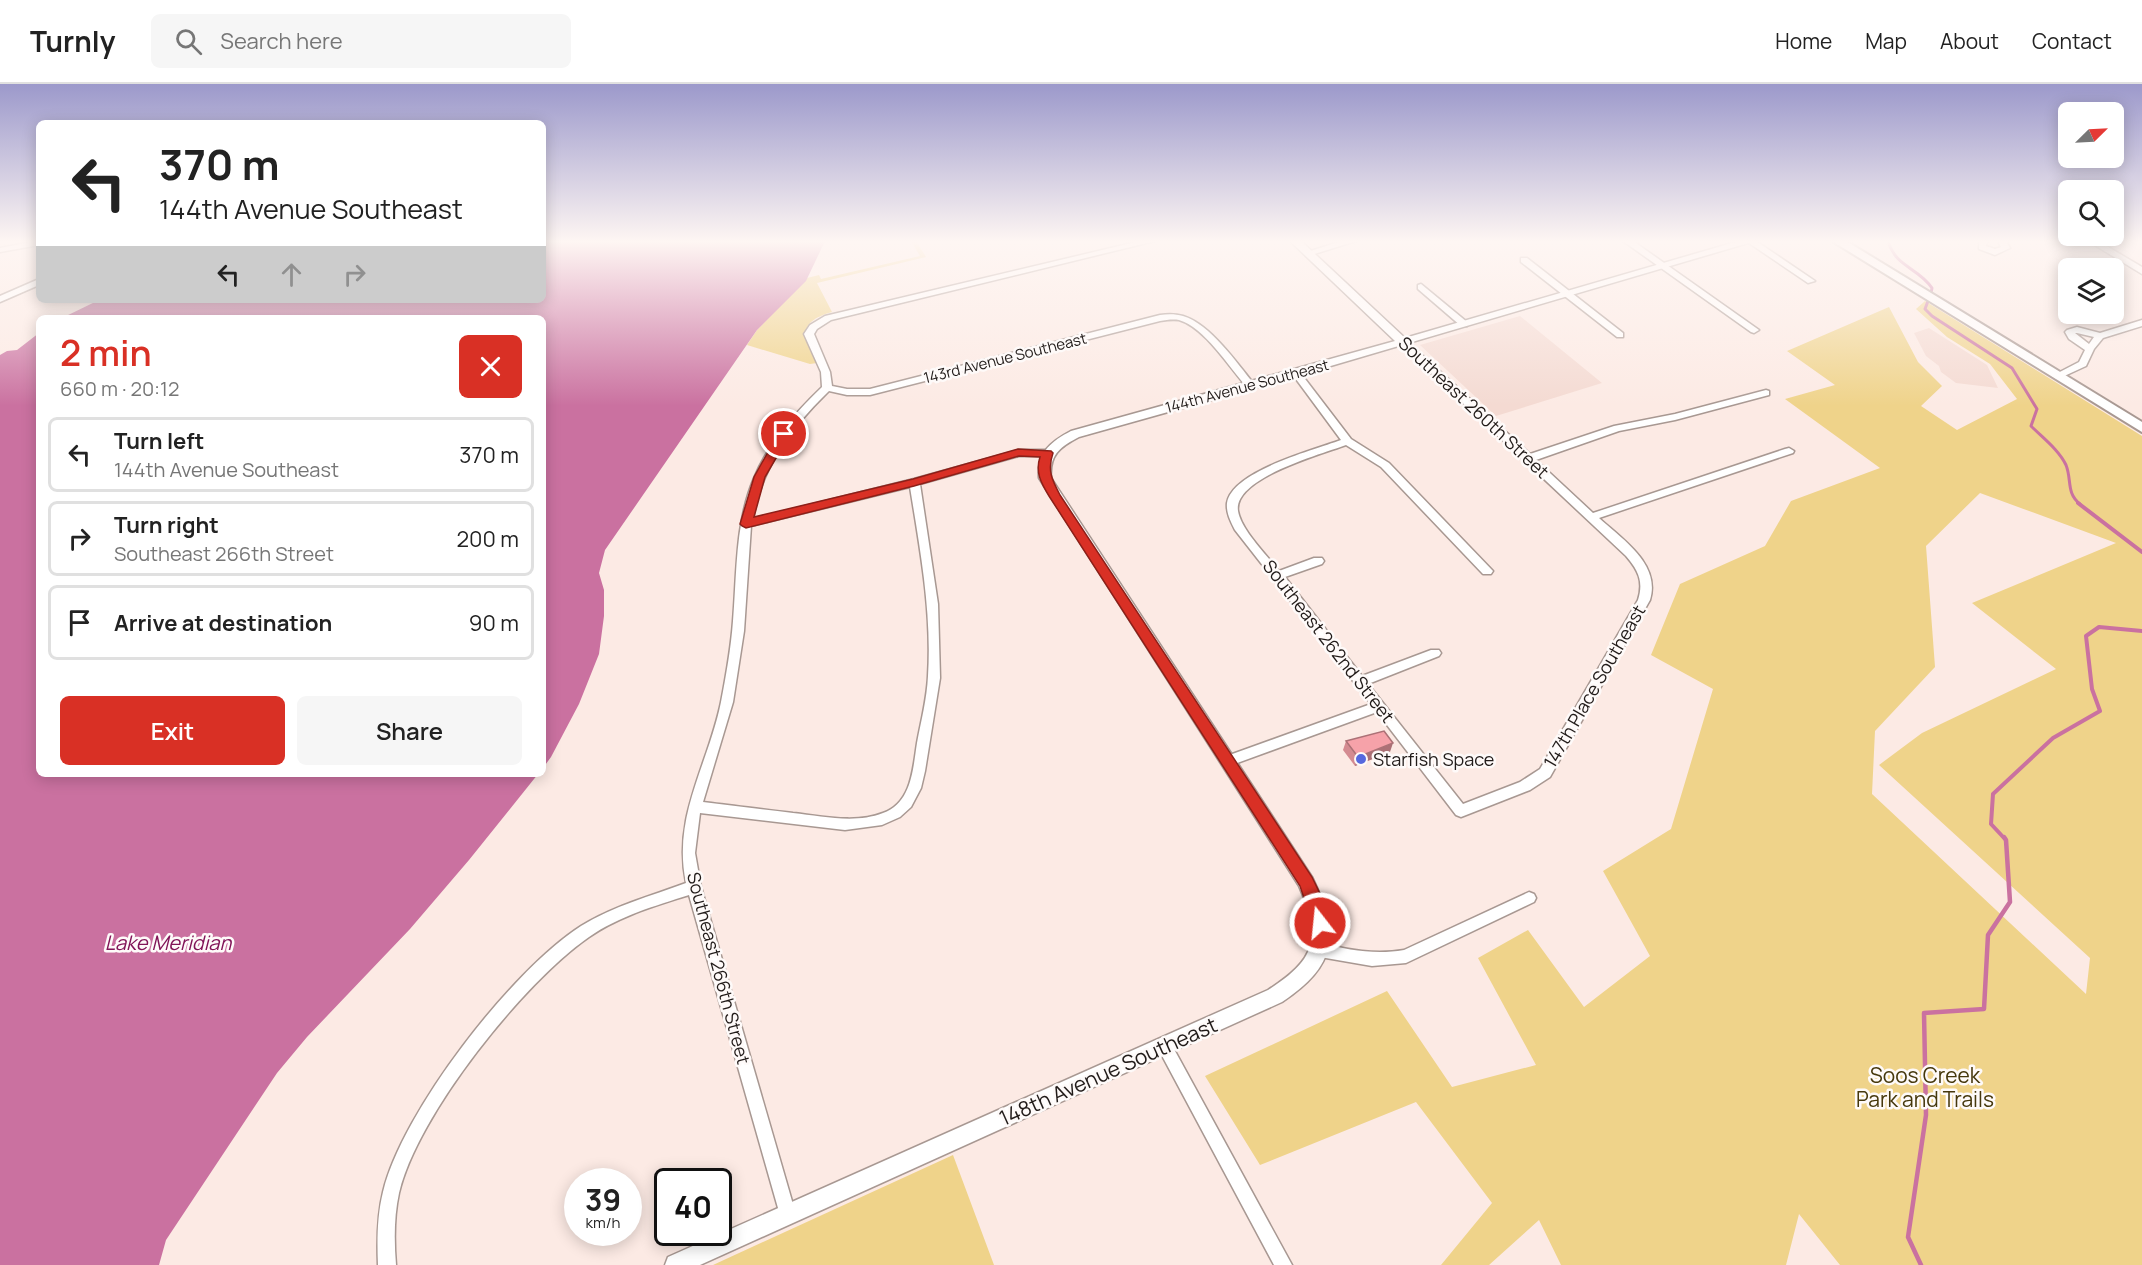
<!DOCTYPE html>
<html lang="en">
<head>
<meta charset="utf-8">
<style>
  :root { --surface:#fff; --page:#f6f6f6; --text:#222; --muted:#767676; --line:#e0e0e0; --accent:#d93025 }
  body { margin:0; font-family:Manrope,sans-serif; background:var(--page); color:var(--text); height:100vh; display:flex; flex-direction:column; font-size:22px; white-space:nowrap }
  * { box-sizing:border-box; margin:0 }
  p { font-size:20px; color:var(--muted) }
  .icon { flex:none; width:33px; height:33px; fill:none; stroke:currentColor; stroke-width:2; stroke-linecap:round; stroke-linejoin:round }
  .map { position:relative; flex:1; overflow:hidden }
  .sheet { position:absolute; left:36px; top:231px; width:510px; height:462px; display:flex; flex-direction:column; background:var(--surface); border-radius:9px; box-shadow:0 3px 15px #0003 }
  .sheet>* { flex:none }
  .hud { position:absolute; left:36px; top:36px; width:510px; height:183px; border-radius:9px; box-shadow:0 3px 15px #0003; background:#fff; color:var(--text); overflow:hidden }
  .needle { width:39px; rotate:66deg }
  .fabs { position:absolute; left:2058px; top:18px; display:grid; gap:12px }
  .fabs a { display:grid; place-items:center; width:66px; height:66px; border-radius:9px; background:var(--surface); box-shadow:0 3px 15px #0003; font-size:30px }
  .speed { position:absolute; left:564px; top:1084px; display:flex; gap:12px; font-size:30px; font-weight:700; text-align:center }
  .speed>* { display:grid; place-content:center; width:78px; height:78px; border-radius:50%; background:var(--surface); box-shadow:0 3px 15px #0003; line-height:1 }
  .speed small { font-size:15px; font-weight:400 }
  .speed .limit { border:3px solid #111; border-radius:9px; background:#fff; color:#111 }
  .pin { position:absolute; display:grid; place-items:center; width:51px; height:51px; color:#fff; margin:-26px; border:3px solid #fff; border-radius:50%; box-shadow:0 2px 6px #0007 }
  .me { position:absolute; width:66px; margin:-33px; rotate:344deg; stroke-linejoin:round; filter:drop-shadow(0 0 4px #0008) }
  .turn { display:flex; align-items:center; gap:21px; height:126px; padding:0 24px; font-size:27px }
  .turn .icon { width:78px; height:78px; stroke-width:2.5 }
  .turn b { display:block; font-size:42px; line-height:51px }
  .lanes { display:flex; align-items:center; height:57px; padding:0 24px; background:#0003; justify-content:center; gap:30px; direction:ltr }
  .lanes .off { opacity:.35 }
  .round { display:grid; place-items:center; flex:none; width:63px; height:63px; border-radius:9px; background:var(--page) }
  .overview { display:flex; align-items:center; justify-content:space-between; height:102px; padding:0 24px }
  h1 { font-size:36px; font-weight:600; line-height:45px; color:var(--accent) }
  .action { display:flex; gap:12px; margin-top:auto; padding:12px 24px }
  .action a { flex:1; height:69px; border-radius:9px; background:var(--accent); color:#fff; font-size:24px; font-weight:600; line-height:69px; text-align:center }
  .action a+a { background:var(--page); color:var(--text) }
  ul { padding:0; list-style:none }
  li { display:flex; align-items:center; gap:18px; height:75px; margin:0 12px 9px; padding:0 12px; border:3px solid var(--line); border-radius:9px }
  li div { flex:1 }
  li b { display:block; font-size:22px }
  li em { font-style:normal }
  header { display:flex; align-items:center; gap:36px; box-sizing:border-box; height:84px; padding:0 30px; background:var(--surface); border-bottom:2px solid var(--line) }
  header strong { font-size:28px }
  nav { display:flex; gap:33px; margin-inline-start:auto; font-size:21px }
  .search { width:420px; height:54px; background:var(--page); display:flex; align-items:center; gap:15px; box-sizing:border-box; padding:0 21px; border-radius:9px; color:var(--muted); font-size:22px }
  .map>svg:first-child { display:block }
  .built { fill:#f4dad2 }
  .green { fill:#efd38a; fill-rule:evenodd }
  .water { fill:#ca71a0 }
  .lines { fill:none; stroke-linecap:round; stroke-linejoin:round }
  .stream-far2 { stroke:#ca71a0; stroke-width:3 }
  .stream-far1 { stroke:#ca71a0; stroke-width:4 }
  .stream { stroke:#ca71a0; stroke-width:4.5 }
  .minor-casing { stroke:#a89892; stroke-width:3 }
  .tertiary-casing { stroke:#a89892; stroke-width:3 }
  .secondary-casing { stroke:#a89892; stroke-width:4 }
  .minor { fill:#fff; fill-rule:evenodd }
  .tertiary { fill:#fff; fill-rule:evenodd }
  .secondary { fill:#fff; fill-rule:evenodd }
  .wall { fill:#d48b91 }
  .shaded-wall { fill:#ac7176 }
  .building { fill:#f6a2a9; stroke:#ac7176; stroke-width:1.5 }
  .route { fill:#d93025; stroke:#8d1f18; stroke-width:1.5 }
  .poi-dot { fill:#5668de; stroke:#fefaf9; stroke-width:2 }
  .labels { text-anchor:middle; dominant-baseline:central; stroke-width:5; stroke-linejoin:round; paint-order:stroke }
  .far-street-label { font-size:15px; fill:#211b19; stroke:#fefaf9 }
  .street-label { font-size:18px; fill:#211b19; stroke:#fefaf9 }
  .poi-label { font-size:18px; fill:#211b19; stroke:#fefaf9; text-anchor:start }
  .water-label { font-size:20px; font-style:italic; fill:#811458; stroke:#fefaf9 }
  .near-street-label { font-size:21px; fill:#211b19; stroke:#fefaf9 }
  .near-park-label { font-size:21px; fill:#46380c; stroke:#fefaf9 }
</style>
</head>
<body>
<header>
<strong>Turnly</strong>
<div class="search"><svg class="icon" aria-label="search" viewBox="0 0 24 24"><circle cx="10" cy="10" r="6"/><path d="M15 15l6 6"/></svg>Search here</div>
<nav><a>Home</a><a>Map</a><a>About</a><a>Contact</a></nav>
</header>
<div class="map">
<svg width="2142" height="1181" viewBox="0 0 2142 1181">
  <rect width="100%" height="100%" fill="#fceae4"/>
  <!-- built -->
  <path class="built" d="M1520,232L1602,299L1496,332L1420,261Z
    M1929,244L1987,281L1998,304L1956,299L1941,288L1939,282L1926,272L1914,249Z"/>
  <!-- green -->
  <path class="green" d="M911,157H916L926,173L817,199L832,228C797,238 803,253 817,279L810,280L747,261L757,246L807,194L819,191L821,195L920,172Z
    M1925,217L2142,352V1181H1840L1799,1130L1786,1181H1561L1539,1136L1489,1181H1441L1492,1119L1416,1018L1260,1081L1205,992L1387,907L1452,1003L1536,981L1478,874L1528,846L1584,923L1650,872L1603,787L1671,745L1713,605L1651,571L1680,500L1765,462L1791,417L1880,384L1785,315L1835,301L1787,267L1889,223L1918,278L1942,302L1921,322L1957,346L2017,315L1990,280L1947,253L1916,225ZM1980,409L2116,459L1972,519L2056,585L1922,649L1879,681L2090,874L2086,910L1872,710L1875,647L1935,583L1926,462Z
    M953,1071L994,1181H713L739,1169Z"/>
  <!-- water -->
  <path class="water" d="M543,157H825L806,197L757,246L605,466L599,489L604,506V532L599,570L579,620L551,673L543,684V234H62L99,216H543Z
    M39,249V690H538L469,776L410,845L307,953L277,989L166,1156L159,1181H0V271L7,267L17,266Z"/>
  <g class="lines">
    <!-- stream-far2 -->
    <path class="stream-far2" d="M1888,157C1896,184 1918,183 1932,204L1931,209
      M1928,217L1925,225L1932,232L2012,284L2037,325L2031,342C2043,354 2059,366 2066,381C2072,396 2066,409 2080,420"/>
    <!-- stream-far1 -->
    <path class="stream-far1" d="M2078,419L2142,468
      M2005,755L1991,740L1993,710L2053,654L2100,627L2092,605L2086,552L2099,543L2142,547"/>
    <!-- stream -->
    <path class="stream" d="M1921,1181L1908,1153L1926,1031L1924,929L1984,925L1988,851L2010,818L2006,756L2004,753"/>
    <defs>
      <path id="minor" d="M36,157H39V161L0,168V164Z
        M1140,157H1155L831,236L817,245L814,250L830,288L832,302L847,305H870L1160,231C1168,230 1176,230 1183,232C1210,240 1237,279 1254,300L1249,303L1246,302C1229,283 1204,243 1179,236C1173,235 1166,236 1160,237L870,311H847L829,307C792,343 761,383 753,435L914,395L1019,366H1047L1052,369L1047,372H1019L920,400L938,520L940,594L925,687L921,704L911,723L900,733L882,741L845,746L700,729L695,769L701,803L796,1131L794,1137L788,1139L782,1137L780,1131L689,811C655,822 619,832 589,853C524,898 417,1031 399,1109C394,1132 394,1157 396,1181H378C377,1157 377,1132 383,1108C402,1028 511,887 581,842C613,822 651,812 686,799C672,732 708,682 721,618C726,592 731,564 733,537C737,489 735,439 754,394C769,358 795,329 822,303L821,288L804,250L810,241L825,232ZM910,403C920,465 932,528 928,592C927,615 921,637 917,659C913,684 912,719 883,729C855,740 822,732 793,729C763,725 733,722 703,718L733,618L744,547L751,442Z
        M1342,157H1356L1308,172L1304,169Z
        M1623,157H1633L1759,246L1754,249L1751,248Z
        M1746,157H1756L1815,197L1808,199Z
        M1979,157H1987L1986,162L1995,165L2001,163L1998,157H2006L2010,164L1995,171L1979,165Z
        M2088,157H2098L2142,183V190Z
        M1521,174H1527L1623,249V253H1617L1521,178Z
        M39,195V201L0,218V212Z
        M1421,200L1467,238V242H1461L1418,205V201Z
        M2142,236V242L2103,254L2094,265L2086,282L2060,294L2057,295L2052,292L2079,278L2085,266L2069,255L2065,248L2067,246L2077,243L2100,249ZM2075,249H2077L2094,253L2089,260Z
        M1403,255L1406,256L1530,370L1614,342L1675,330L1766,306L1769,307V311L1675,336L1619,347L1536,376L1593,429L1785,365L1789,364L1794,367L1793,369L1599,434C1622,455 1661,480 1650,516L1550,693L1530,706L1461,733L1456,731L1377,628L1229,682L1224,681L1223,677L1224,673L1371,620L1235,446C1231,438 1226,429 1227,419C1232,387 1314,366 1341,356L1293,291V287H1299L1351,355L1389,379L1493,487L1491,490H1483L1381,383L1346,361C1322,370 1233,394 1238,427C1241,446 1267,471 1279,487L1314,474H1322L1324,477L1322,480L1285,493L1362,592L1431,566H1439L1441,569L1439,572L1368,600L1463,720L1520,698L1540,685L1638,516C1644,497 1638,486 1626,472L1400,260L1398,258Z
        M1529,808L1534,810L1536,814L1534,818L1406,879L1372,882L1320,873L1315,871L1313,866L1315,861L1320,859C1349,866 1375,871 1404,866Z
        M1164,954L1169,956L1292,1181H1274L1159,966L1156,961L1159,956Z"/>
      <path id="tertiary" d="M1290,157H1301L1405,254L1739,157H1755L1300,291L1079,353C1060,363 1049,371 1051,394L1312,793C1340,851 1337,881 1282,918L700,1181H665L668,1173L1268,906C1316,875 1322,855 1299,802L1039,394C1037,369 1050,358 1071,347L1395,257Z"/>
      <path id="secondary" d="M1832,157H1846L2142,338V348Z"/>
    </defs>
    <!-- minor casing -->
    <use href="#minor" class="minor-casing"/>
    <!-- tertiary casing -->
    <use href="#tertiary" class="tertiary-casing"/>
    <!-- secondary casing -->
    <use href="#secondary" class="secondary-casing"/>
    <!-- minor -->
    <use href="#minor" class="minor"/>
    <!-- tertiary -->
    <use href="#tertiary" class="tertiary"/>
    <!-- secondary -->
    <use href="#secondary" class="secondary"/>
  </g>
  <!-- wall -->
  <path class="wall" d="M1346,657L1390,668L1355,682L1343,666Z"/>
  <!-- shaded-wall -->
  <path class="shaded-wall" d="M1393,659L1390,668L1355,682L1358,673Z"/>
  <!-- building -->
  <path class="building" d="M1384,647L1393,659L1358,673L1346,657Z"/>
  <!-- sky -->
  <linearGradient id="sky" x2="0" y2="1"><stop stop-color="#9c99cb"/><stop offset="0.49" stop-color="#fef6f3"/><stop offset="1" stop-color="#fef6f3" stop-opacity="0"/></linearGradient>
  <rect width="2142" height="322" fill="url(#sky)"/>
  <!-- route -->
  <path class="route" d="M784,347L790,350L765,393L754,433L913,395L1018,365L1051,367L1053,369C1047,386 1052,396 1060,411L1312,793C1318,806 1332,830 1326,844L1320,846L1314,844L1300,802L1049,412C1041,399 1035,388 1040,373L1019,372L914,402L746,444L742,442L740,440L754,393L778,350Z"/>
  <!-- markers -->
  <circle class="poi-dot" cx="1361" cy="675" r="6"/>
  <g class="labels">
    <!-- far-street labels -->
    <g class="far-street-label">
      <text transform="translate(1005 274) rotate(-14)">143rd Avenue Southeast</text>
      <text transform="translate(1247 302) rotate(-15)">144th Avenue Southeast</text>
    </g>
    <!-- street labels -->
    <g class="street-label">
      <text transform="translate(1474 323) rotate(43)">Southeast 260th Street</text>
      <text transform="translate(1329 557) rotate(52)">Southeast 262nd Street</text>
      <text transform="translate(1594 602) rotate(-60)">147th Place Southeast</text>
      <text transform="translate(719 884) rotate(75)">Southeast 266th Street</text>
    </g>
    <!-- poi labels -->
    <g class="poi-label">
      <text x="1373" y="675">Starfish Space</text>
    </g>
    <!-- water labels -->
    <g class="water-label">
      <text x="168" y="858">Lake Meridian</text>
    </g>
    <!-- near-street labels -->
    <g class="near-street-label">
      <text transform="translate(1108 987) rotate(-24)">148th Avenue Southeast</text>
    </g>
    <!-- near-park labels -->
    <g class="near-park-label">
      <text x="1925" y="991">Soos Creek<tspan x="1925" dy="24">Park and Trails</tspan></text>
    </g>
  </g>
</svg>
<div class="fabs">
<a><svg class="needle" viewBox="-14 -14 28 28"><path d="M0-13l5 13h-10z" fill="#e53935"/><path d="M0 13l5-13h-10z" fill="#767676"/></svg></a>
<a><svg class="icon" aria-label="search" viewBox="0 0 24 24"><circle cx="10" cy="10" r="6"/><path d="M15 15l6 6"/></svg></a>
<a><svg class="icon" aria-label="layers" viewBox="0 0 24 24"><path d="M12 4l9 5-9 5-9-5zM3 14l9 5 9-5"/></svg></a>
</div>
<div class="speed"><div>39<small>km/h</small></div><div class="limit">40</div></div>
<div class="pin" style="left:784px;top:350px;background:#d93025"><svg class="icon" aria-label="arrive" viewBox="0 0 24 24"><path d="M6 21V4h12l-3 4 3 4H6"/></svg></div>
<svg class="me" style="left:1320px;top:839px" viewBox="-20 -20 40 40"><circle r="17" fill="#d93025" stroke="#fff" stroke-width="3"/><path d="M0-11L8 9 0 5-8 9z" fill="#fff"/></svg>
<div class="hud">
<div class="turn"><svg class="icon" aria-label="left" viewBox="0 0 24 24"><path d="M17 20v-9H6M10 6l-5 5 5 5"/></svg><div><b>370 m</b>144th Avenue Southeast</div></div>
<div class="lanes"><svg class="icon" aria-label="left" viewBox="0 0 24 24"><path d="M17 20v-9H6M10 6l-5 5 5 5"/></svg><svg class="icon off" aria-label="ahead" viewBox="0 0 24 24"><path d="M12 20V5M6 11l6-6 6 6"/></svg><svg class="icon off" aria-label="right" viewBox="0 0 24 24"><path d="M7 20v-9h11M14 6l5 5-5 5"/></svg></div>
</div>
<section class="sheet">
<div class="overview"><div><h1>2 min</h1><p>660 m · 20:12</p></div><a class="round" style="background:#d93025;color:#fff"><svg class="icon" aria-label="close" viewBox="0 0 24 24"><path d="M6 6l12 12M18 6L6 18"/></svg></a></div>
<ul>
<li><svg class="icon" aria-label="left" viewBox="0 0 24 24"><path d="M17 20v-9H6M10 6l-5 5 5 5"/></svg><div><b>Turn left</b><p>144th Avenue Southeast</p></div><em>370 m</em></li>
<li><svg class="icon" aria-label="right" viewBox="0 0 24 24"><path d="M7 20v-9h11M14 6l5 5-5 5"/></svg><div><b>Turn right</b><p>Southeast 266th Street</p></div><em>200 m</em></li>
<li><svg class="icon" aria-label="arrive" viewBox="0 0 24 24"><path d="M6 21V4h12l-3 4 3 4H6"/></svg><div><b>Arrive at destination</b></div><em>90 m</em></li>
</ul>
<div class="action"><a>Exit</a><a>Share</a></div>
</section>
</div>
</body>
</html>
